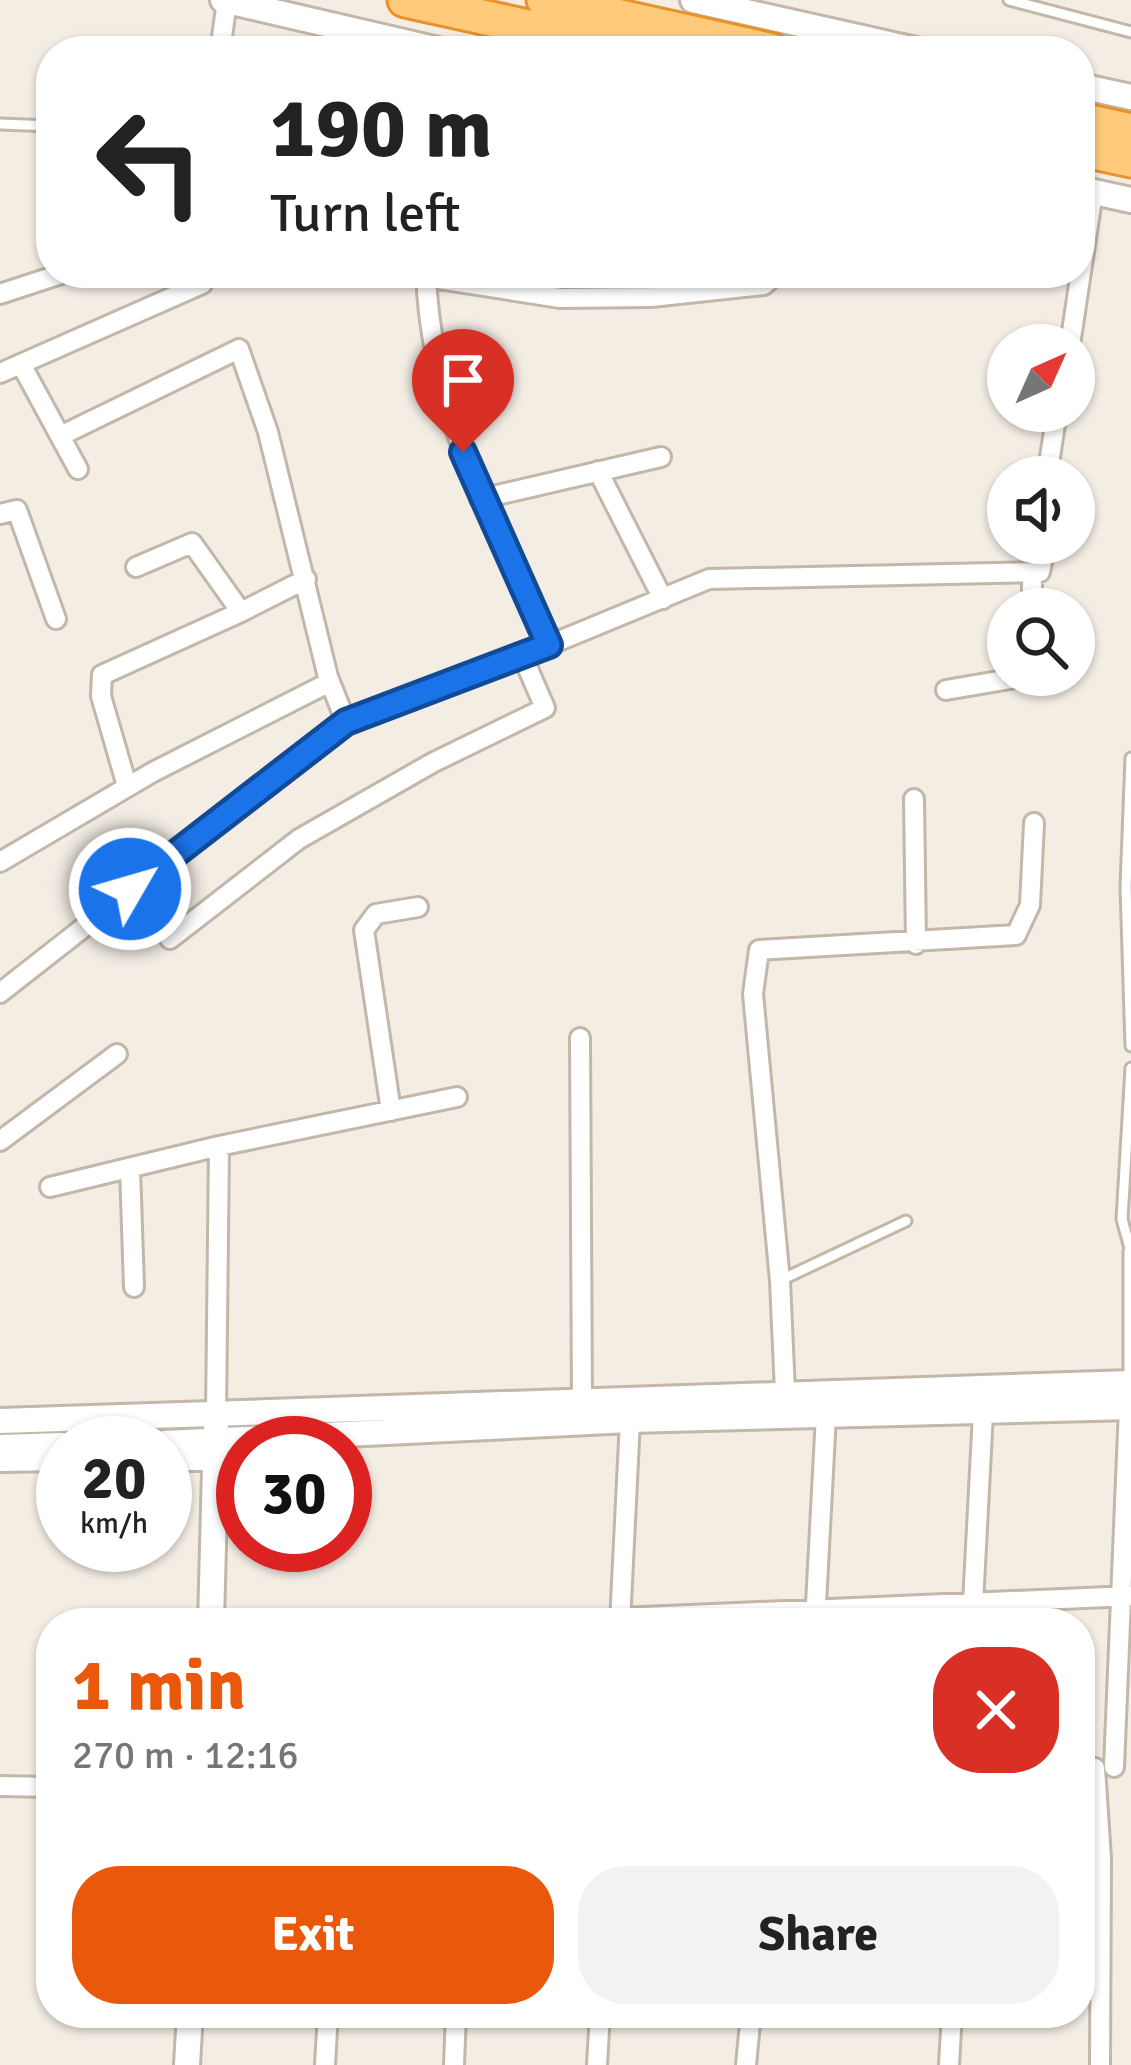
<!DOCTYPE html>
<html lang="en">
<head>
<meta charset="utf-8">
<style>
  :root { --surface:#fff; --page:#f2f2f2; --text:#222; --muted:#767676; --accent:#ea580c }
  body { margin:0; font-family:Signika,sans-serif; background:var(--page); color:var(--text); height:100vh; display:flex; flex-direction:column; font-size:45px; white-space:nowrap }
  * { box-sizing:border-box; margin:0 }
  p { font-size:39px; color:var(--muted) }
  .icon { flex:none; width:66px; height:66px; fill:none; stroke:currentColor; stroke-width:2; stroke-linecap:round; stroke-linejoin:round }
  .map { position:relative; flex:1; overflow:hidden }
  .details { position:absolute; left:36px; top:1608px; width:1059px; height:420px; display:flex; flex-direction:column; background:var(--surface); border-radius:48px; box-shadow:0 3px 9px #0004 }
  .details>* { flex:none }
  .hud { position:absolute; left:36px; top:36px; width:1059px; height:252px; border-radius:48px; box-shadow:0 3px 9px #0004; background:#fff; color:var(--text); overflow:hidden }
  .needle { width:78px; rotate:45deg }
  .fabs { position:absolute; left:987px; top:324px; display:grid; gap:24px }
  .fabs a { display:grid; place-items:center; width:108px; height:108px; border-radius:50%; background:var(--surface); box-shadow:0 3px 9px #0004; font-size:60px }
  .speed { position:absolute; left:36px; top:1416px; display:flex; gap:24px; font-size:60px; font-weight:700; text-align:center }
  .speed>* { display:grid; place-content:center; width:156px; height:156px; border-radius:50%; background:var(--surface); box-shadow:0 3px 9px #0004; line-height:1 }
  .speed small { font-size:30px; font-weight:400 }
  .speed .limit { border:18px solid #d22; background:#fff; color:#111 }
  .pin { position:absolute; display:grid; place-items:center; width:102px; height:102px; color:#fff; margin:-123px -51px; border-radius:50% 50% 50% 0; rotate:-45deg; box-shadow:0 0 12px #0007 }
  .pin .icon { rotate:45deg }
  .me { position:absolute; width:132px; margin:-66px; rotate:52deg; stroke-linejoin:round; filter:drop-shadow(0 0 9px #0008) }
  .turn { display:flex; align-items:center; gap:42px; height:252px; padding:0 36px; font-size:54px }
  .turn .icon { width:156px; height:156px; stroke-width:2.5 }
  .turn b { display:block; font-size:84px; line-height:102px }
  .round { display:grid; place-items:center; flex:none; width:126px; height:126px; border-radius:48px; background:var(--page) }
  .head { display:flex; align-items:center; justify-content:space-between; height:204px; padding:0 36px }
  h1 { font-size:72px; font-weight:700; line-height:90px; color:var(--accent) }
  .primary-button { display:flex; gap:24px; margin-top:auto; padding:24px 36px }
  .primary-button a { flex:1; height:138px; border-radius:48px; background:var(--accent); color:#fff; font-size:48px; font-weight:700; line-height:138px; text-align:center }
  .primary-button a+a { background:var(--page); color:var(--text) }
  .map>svg:first-child { display:block }
  .lines { fill:none; stroke-linecap:round; stroke-linejoin:round }
  .service-casing { stroke:#c2b7a8; stroke-width:15 }
  .minor-casing { stroke:#c2b7a8; stroke-width:24 }
  .tertiary-casing { stroke:#c2b7a8; stroke-width:30 }
  .trunk-casing { stroke:#ea9127; stroke-width:39 }
  .service { stroke:#fff; stroke-width:9 }
  .minor { stroke:#fff; stroke-width:18 }
  .tertiary { stroke:#fff; stroke-width:24 }
  .trunk { stroke:#ffca7a; stroke-width:33 }
  .route-casing { stroke:#114b97; stroke-width:30 }
  .route { stroke:#1a73e8; stroke-width:21 }
</style>
</head>
<body>
<div class="map">
<svg width="1131" height="2065" viewBox="0 0 1131 2065">
  <rect width="100%" height="100%" fill="#f3ede4"/>
  <g class="lines">
    <defs>
      <path id="service" d="M1009,0L1131,32
        M0,124L51,126
        M1131,758L1126,887L1131,1046
        M1131,1068L1122,1219L1131,1252
        M1129,1251V1378
        M781,1280L906,1221"/>
      <path id="minor" d="M220,51L227,1
        M426,277L560,298L651,297L764,285L777,273
        M0,294L64,273
        M1070,345L1093,192
        M21,364L60,436L239,349L268,432L328,677L346,722L549,645C493,527 430,406 426,273
        M0,373L202,284L203,273
        M60,436L78,469
        M598,471L663,599
        M1047,477L1057,411
        M480,499L661,457
        M0,514L17,510L56,619
        M136,567L192,543L241,612L306,579
        M1032,572V609
        M549,645L709,579L1040,572L1046,543
        M946,690L1033,675
        M127,786L101,696L102,675L241,612
        M914,799L916,944
        M0,862L153,772L330,682
        M170,939L299,839L434,762L545,708L522,655
        M0,993L346,722
        M580,1038L582,1401
        M391,1111L364,930L376,914L418,907
        M0,1141L117,1054
        M130,1168L134,1287
        M50,1187L219,1146
        M785,1392L780,1281L753,994L759,950L1016,935L1030,905L1034,823
        M216,1415L219,1146L457,1097
        M165,1461H216
        M0,1462L63,1461
        M620,1618L1131,1596
        M620,1623L630,1420
        M815,1623L826,1415
        M972,1623L983,1413
        M1114,1767L1129,1407
        M1095,1768L1101,1858L1100,2065
        M0,1786L51,1787
        M325,2065L328,2013
        M454,2065L456,2013
        M597,2065L600,2013
        M746,2065L751,2013
        M949,2065L952,2013"/>
      <path id="tertiary" d="M223,0L443,51
        M693,0L920,51
        M1080,86L1131,97
        M1080,189L1131,200
        M0,1421L1131,1383
        M165,1443L630,1420L1131,1407
        M0,1447L63,1445
        M211,1623L216,1429
        M187,2065L190,2013"/>
      <path id="trunk" d="M405,0L637,51
        M544,0L773,51
        M1080,120L1131,131
        M1080,149L1131,160"/>
    </defs>
    <!-- service casing -->
    <use href="#service" class="service-casing"/>
    <!-- minor casing -->
    <use href="#minor" class="minor-casing"/>
    <!-- tertiary casing -->
    <use href="#tertiary" class="tertiary-casing"/>
    <!-- trunk casing -->
    <use href="#trunk" class="trunk-casing"/>
    <!-- service -->
    <use href="#service" class="service"/>
    <!-- minor -->
    <use href="#minor" class="minor"/>
    <!-- tertiary -->
    <use href="#tertiary" class="tertiary"/>
    <!-- trunk -->
    <use href="#trunk" class="trunk"/>
  </g>
  <g class="lines">
    <defs>
      <path id="route" d="M130,889L346,722L549,645L463,452"/>
    </defs>
    <!-- route casing -->
    <use href="#route" class="route-casing"/>
    <!-- route -->
    <use href="#route" class="route"/>
  </g>
</svg>
<div class="fabs">
<a><svg class="needle" viewBox="-14 -14 28 28"><path d="M0-13l5 13h-10z" fill="#e53935"/><path d="M0 13l5-13h-10z" fill="#767676"/></svg></a>
<a><svg class="icon" aria-label="sound" viewBox="0 0 24 24"><path d="M4 9h4l5-4v14l-5-4H4zM17 9q2 3 0 6"/></svg></a>
<a><svg class="icon" aria-label="search" viewBox="0 0 24 24"><circle cx="10" cy="10" r="6"/><path d="M15 15l6 6"/></svg></a>
</div>
<div class="speed"><div>20<small>km/h</small></div><div class="limit">30</div></div>
<div class="pin" style="left:463px;top:452px;background:#d93025"><svg class="icon" aria-label="arrive" viewBox="0 0 24 24"><path d="M6 21V4h12l-3 4 3 4H6"/></svg></div>
<svg class="me" style="left:130px;top:889px" viewBox="-20 -20 40 40"><circle r="17" fill="#1a73e8" stroke="#fff" stroke-width="3"/><path d="M0-11L8 9 0 5-8 9z" fill="#fff"/></svg>
<div class="hud">
<div class="turn"><svg class="icon" aria-label="left" viewBox="0 0 24 24"><path d="M17 20v-9H6M10 6l-5 5 5 5"/></svg><div><b>190 m</b>Turn left</div></div>
</div>
<section class="details">
<div class="head"><div><h1>1 min</h1><p>270 m · 12:16</p></div><a class="round" style="background:#d93025;color:#fff"><svg class="icon" aria-label="close" viewBox="0 0 24 24"><path d="M6 6l12 12M18 6L6 18"/></svg></a></div>
<div class="primary-button"><a>Exit</a><a>Share</a></div>
</section>
</div>
</body>
</html>
